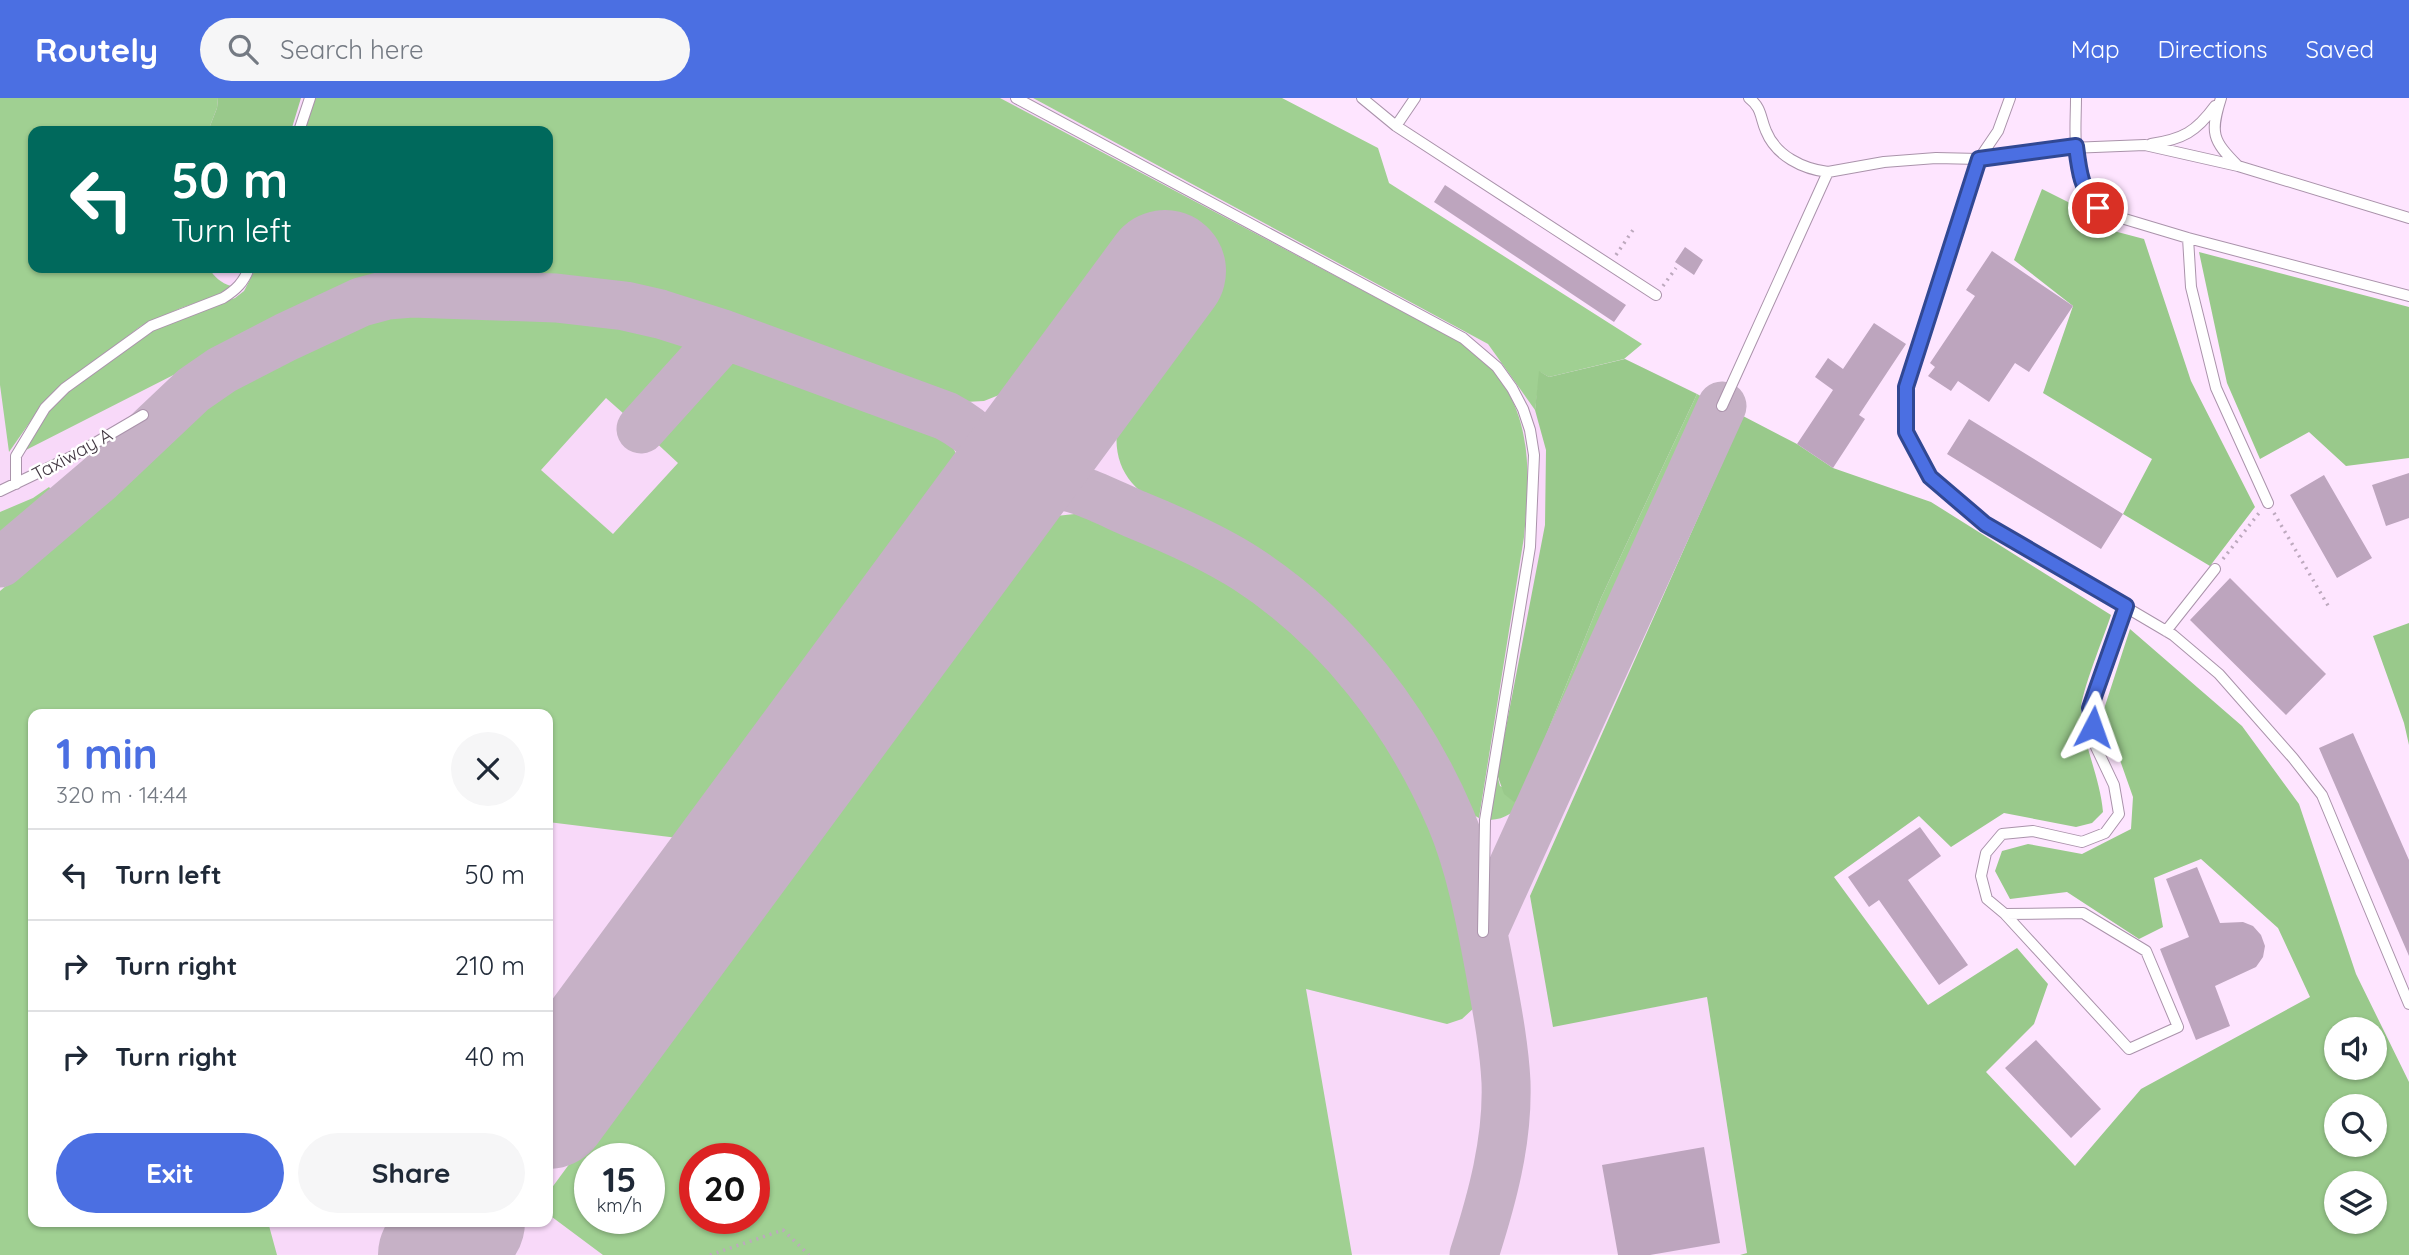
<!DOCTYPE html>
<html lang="en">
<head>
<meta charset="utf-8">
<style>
  :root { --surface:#fff; --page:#f6f6f7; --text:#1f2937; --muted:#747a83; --line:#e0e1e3; --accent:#4b6fe2 }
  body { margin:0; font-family:Quicksand,sans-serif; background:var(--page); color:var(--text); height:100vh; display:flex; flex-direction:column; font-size:26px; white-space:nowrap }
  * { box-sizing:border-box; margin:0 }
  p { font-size:23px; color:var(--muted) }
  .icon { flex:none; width:38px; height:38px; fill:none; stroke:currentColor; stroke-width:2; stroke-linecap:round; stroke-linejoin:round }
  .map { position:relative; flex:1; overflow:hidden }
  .drawer { position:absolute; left:28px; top:611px; width:525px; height:518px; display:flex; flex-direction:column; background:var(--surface); border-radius:14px; box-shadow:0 2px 5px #0004 }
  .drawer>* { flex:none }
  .hud { position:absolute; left:28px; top:28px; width:525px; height:147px; border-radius:14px; box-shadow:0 2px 5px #0004; background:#00695c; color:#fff; overflow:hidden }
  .tools { position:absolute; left:2324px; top:919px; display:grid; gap:14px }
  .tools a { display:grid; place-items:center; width:63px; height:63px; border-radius:50%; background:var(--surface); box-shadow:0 2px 5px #0004; font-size:35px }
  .speed { position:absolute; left:574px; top:1045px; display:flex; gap:14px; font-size:35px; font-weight:700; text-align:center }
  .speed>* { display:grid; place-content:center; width:91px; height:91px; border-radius:50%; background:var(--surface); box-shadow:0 2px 5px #0004; line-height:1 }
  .speed small { font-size:18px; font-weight:400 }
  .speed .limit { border:10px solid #d22; background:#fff; color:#111 }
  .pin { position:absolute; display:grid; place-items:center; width:60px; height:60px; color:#fff; margin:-30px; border:4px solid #fff; border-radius:50%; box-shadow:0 2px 7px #0007 }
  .me { position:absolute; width:77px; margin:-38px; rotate:4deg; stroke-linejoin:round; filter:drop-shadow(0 0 5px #0008) }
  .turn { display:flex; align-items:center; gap:24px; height:147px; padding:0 28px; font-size:32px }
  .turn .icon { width:91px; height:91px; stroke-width:2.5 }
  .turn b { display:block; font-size:49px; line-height:60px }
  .round { display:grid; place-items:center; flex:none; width:74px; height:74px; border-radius:37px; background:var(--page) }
  .overview { display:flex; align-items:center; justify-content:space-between; height:119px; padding:0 28px }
  h1 { font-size:42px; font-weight:700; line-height:52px; color:var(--accent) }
  .cta { display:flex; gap:14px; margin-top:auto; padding:14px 28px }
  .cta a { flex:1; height:80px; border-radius:42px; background:var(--accent); color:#fff; font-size:28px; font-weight:700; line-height:80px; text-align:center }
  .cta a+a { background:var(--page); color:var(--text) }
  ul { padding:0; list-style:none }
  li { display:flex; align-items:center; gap:21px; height:91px; padding:0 28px; border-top:2px solid var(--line) }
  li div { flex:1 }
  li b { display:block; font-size:26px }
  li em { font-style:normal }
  header { display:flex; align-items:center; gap:42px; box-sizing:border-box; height:98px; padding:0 35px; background:var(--accent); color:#fff }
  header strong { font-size:33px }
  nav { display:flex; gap:38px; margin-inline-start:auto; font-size:24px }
  .search { width:490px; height:63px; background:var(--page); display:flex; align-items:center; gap:18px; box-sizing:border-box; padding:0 24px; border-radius:38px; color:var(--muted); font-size:26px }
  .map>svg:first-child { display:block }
  .built { fill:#f8d9f9; fill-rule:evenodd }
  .green { fill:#a0d092; fill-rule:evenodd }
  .forest { fill:#99c98b; fill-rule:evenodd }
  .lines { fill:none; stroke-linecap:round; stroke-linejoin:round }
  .taxiway { stroke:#c6b1c6; stroke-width:49 }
  .runway { stroke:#c6b1c6; stroke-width:122 }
  .building { fill:#bda5be }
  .service-casing { stroke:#aa93ab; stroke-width:12 }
  .path { stroke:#bda9be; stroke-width:3.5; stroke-dasharray:2 5; stroke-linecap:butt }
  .service { stroke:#fff; stroke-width:10 }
  .route-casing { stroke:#314893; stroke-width:18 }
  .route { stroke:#4b6fe2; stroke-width:12 }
  .labels { text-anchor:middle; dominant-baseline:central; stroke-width:5; stroke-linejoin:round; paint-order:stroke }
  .street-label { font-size:19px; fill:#433943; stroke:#fff }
</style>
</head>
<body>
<header>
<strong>Routely</strong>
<div class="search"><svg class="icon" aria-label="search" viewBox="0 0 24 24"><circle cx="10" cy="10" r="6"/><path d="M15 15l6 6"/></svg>Search here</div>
<nav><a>Map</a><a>Directions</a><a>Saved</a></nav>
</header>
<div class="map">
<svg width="2409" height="1157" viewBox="0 0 2409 1157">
  <rect width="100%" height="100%" fill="#fee5ff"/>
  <!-- built -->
  <path class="built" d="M0,0H1033L1549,279L1625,261L1743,318L1530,798L1554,928L1707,899L1747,1156L0,1157ZM33,33H548V170H33ZM33,616H548V1124H33ZM590,1060H649V1120H590ZM695,1060H754V1120H695Z"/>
  <!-- green -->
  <path class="green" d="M0,0H218L217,10L208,33H33V170H209C214,179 221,185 231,188L221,196L181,210L141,228L63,287L44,304L9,354L0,287Z
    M314,0H1000L1475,252C1533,306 1531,366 1524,439L1479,720C1455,708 1446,674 1433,651C1422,633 1411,614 1399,597C1370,558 1337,525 1300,494C1275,472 1246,452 1217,436C1166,409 1103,394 1119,319L1209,194L1130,136L1023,280L1004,295L984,303L965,304L946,301L728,219L627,192L494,181L411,179L356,189L325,200L24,353L52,308L71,290L146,236L164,226L235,200L244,193L256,170H548V33H303Z
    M1033,0H1282L1378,50L1389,85L1642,246L1624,261L1549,279L1540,274L1535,312L1488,246Z
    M392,214L575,218L686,241L690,248V256L633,324L606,300L541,372L613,436L678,365L650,339L698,281L732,257L939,333C951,343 956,353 960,368L686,741L548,724V616H33V1124H268L277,1157H0V493L106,404L158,349L205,305L249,277L349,227Z
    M1697,296L1704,300L1524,701C1515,714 1506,721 1490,722L1497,676L1500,688L1521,700L1601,500Z
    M49,389L54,395L0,439V414L33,400Z
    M1084,415C1272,474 1404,602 1454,794C1464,831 1475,870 1475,909L1462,921L1447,926L1306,891L1352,1157H603L548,1116V1095L1038,428L1056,418ZM590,1060H649V1120H590ZM695,1060H754V1120H695Z"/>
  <!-- forest -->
  <path class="forest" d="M218,0H301L291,33H208L217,10Z
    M2042,91L2082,111L2110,132L2144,141L2191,283L2255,409L2210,468L2123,416L2152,361L2043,295L2073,208L2014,162Z
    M2199,154L2409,209V360L2346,368L2309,334L2260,361L2227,285Z
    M1625,261L1697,296L1601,500L1521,700L1514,704L1504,696L1497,676L1545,427L1546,352L1535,312L1539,273L1549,279Z
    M1743,318L1797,346L1833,370L1931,404L2111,517C2105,536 2080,597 2081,612C2083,647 2100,679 2103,714L2092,725L2076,729L2004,715L1951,749L1919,718L1834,779L1928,907L2017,850L2048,886L2034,926L1986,974L2075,1068L2141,991L2310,899L2278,830L2201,761L2154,780L2163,829L2139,841L2067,794L2010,801L1995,773L2002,753L2028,746L2082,756L2131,731L2133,699L2103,614L2130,531L2242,628L2299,706L2356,876L2409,984V1157H1740L1747,1155L1707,899L1553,929L1530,798ZM2336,931H2375V970H2336ZM2336,1008H2375V1046H2336ZM2336,1085H2375V1124H2336Z
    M2409,525V647L2404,625L2373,538Z"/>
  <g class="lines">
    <!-- taxiway -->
    <path class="taxiway" d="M641,331L714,250L720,235
      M982,421C1038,363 1075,390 1137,417C1174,432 1213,449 1247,471C1338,530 1409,623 1451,722C1470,767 1480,819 1489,867C1496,906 1504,945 1506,984C1508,1043 1492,1101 1474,1157
      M0,465L100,380L193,292L222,272L286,239L361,204L387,197L412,195L556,200L625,208L660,216L720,235L946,318C971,331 1005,357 995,390C992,400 986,411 982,421
      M1483,834L1722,308"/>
    <!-- runway -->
    <path class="runway" d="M548,1010L1165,173
      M439,1157L464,1124"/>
  </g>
  <!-- building -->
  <path class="building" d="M1445,87L1626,207L1614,224L1434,104Z
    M1685,149L1703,162L1694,177L1675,164Z
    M1992,153L2073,208L2029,274L2015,265L1989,304L1958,283L1951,293L1928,278L1935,269L1930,265L1975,198L1966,192Z
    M1874,225L1906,246L1859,317L1865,321L1833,370L1797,346L1833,292L1815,279L1828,260L1843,271Z
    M1969,321L2123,416L2101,451L1947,356Z
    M2409,375V420L2386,428L2372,387Z
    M2324,377L2372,460L2337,480L2290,397Z
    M2230,480L2326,576L2286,617L2190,522Z
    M2353,635L2409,762V858L2319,650Z
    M1920,729L1941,758L1908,782L1968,867L1939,887L1879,802L1869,809L1848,779Z
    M2197,769L2220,825L2243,824L2253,828L2261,837L2265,848L2263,859L2256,869L2215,888L2230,928L2196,942L2160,851L2189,839L2166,781Z
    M2036,942L2101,1011L2071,1040L2005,970Z
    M1704,1049L1720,1145L1650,1157H1618L1602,1067Z"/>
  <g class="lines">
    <defs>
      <path id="service" d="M1016,0L1463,240L1497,269L1512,290L1523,311L1530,332L1534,357L1530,449L1485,722L1483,834
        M1362,0L1396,28L1656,197
        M1749,0C1762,10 1760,19 1766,33C1776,58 1803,71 1828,74
        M2010,0L1998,33L1979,61L1939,182L1906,289V334L1930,379L1985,426L2173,537L2219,576L2293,660L2322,697L2409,906
        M2076,0C2076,38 2068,95 2108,116L2188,140L2409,198
        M1396,28L1415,0
        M299,33L310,0
        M2151,46C2183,41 2196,34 2215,8
        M2238,68L2409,120
        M2188,140L2191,189L2216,290L2268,405
        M1722,308L1828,74L1884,64L1936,60L1979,61L2045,51L2145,47L2238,68C2212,42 2210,35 2221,0
        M16,386V358L45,310L65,290L151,228L223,200C236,192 244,184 249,170
        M0,393L73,358L143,317
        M2166,533L2215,471
        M2005,816L2083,815L2146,853L2178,929L2129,951L2005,816L1987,801L1981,778L1986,755L2002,736L2033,733L2082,744L2105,735L2119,716L2114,687L2096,649L2090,610L2126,507"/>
    </defs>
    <!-- service casing -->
    <use href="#service" class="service-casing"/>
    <!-- path -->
    <path class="path" d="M1616,157L1635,129
      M1663,188L1676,170
      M2274,415L2330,511
      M2223,461L2259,415
      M710,1157L783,1132L809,1157"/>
    <!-- service -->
    <use href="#service" class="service"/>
  </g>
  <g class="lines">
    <defs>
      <path id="route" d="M2093,629L2090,610L2126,508L1985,426L1930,379L1906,334V289L1979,61L2076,48C2079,72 2081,92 2098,110"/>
    </defs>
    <!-- route casing -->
    <use href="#route" class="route-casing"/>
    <!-- route -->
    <use href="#route" class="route"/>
  </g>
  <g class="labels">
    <!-- street labels -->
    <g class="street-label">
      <text transform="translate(72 356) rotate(-29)">Taxiway A</text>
    </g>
  </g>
</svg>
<div class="tools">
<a><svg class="icon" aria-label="sound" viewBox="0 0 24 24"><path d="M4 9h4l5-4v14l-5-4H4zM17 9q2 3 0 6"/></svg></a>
<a><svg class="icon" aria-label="search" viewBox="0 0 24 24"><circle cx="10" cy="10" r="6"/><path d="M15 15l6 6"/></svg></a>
<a><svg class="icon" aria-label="layers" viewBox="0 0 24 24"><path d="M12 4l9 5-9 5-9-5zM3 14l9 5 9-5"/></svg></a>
</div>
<div class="speed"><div>15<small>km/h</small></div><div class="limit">20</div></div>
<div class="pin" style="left:2098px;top:110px;background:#d93025"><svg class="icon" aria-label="arrive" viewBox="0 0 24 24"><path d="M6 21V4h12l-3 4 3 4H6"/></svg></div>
<svg class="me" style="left:2093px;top:629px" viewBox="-20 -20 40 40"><path d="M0-17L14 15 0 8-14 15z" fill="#4b6fe2" stroke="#fff" stroke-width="4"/></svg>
<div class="hud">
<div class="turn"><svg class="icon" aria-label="left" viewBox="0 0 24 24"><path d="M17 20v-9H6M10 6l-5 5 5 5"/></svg><div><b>50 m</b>Turn left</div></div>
</div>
<section class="drawer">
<div class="overview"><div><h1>1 min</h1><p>320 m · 14:44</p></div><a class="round"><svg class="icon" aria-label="close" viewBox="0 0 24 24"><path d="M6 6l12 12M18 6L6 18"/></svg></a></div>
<ul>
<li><svg class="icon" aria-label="left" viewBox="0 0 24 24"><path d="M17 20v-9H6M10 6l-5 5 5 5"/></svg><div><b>Turn left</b></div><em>50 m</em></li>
<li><svg class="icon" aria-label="right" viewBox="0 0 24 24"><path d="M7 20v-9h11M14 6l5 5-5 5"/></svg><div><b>Turn right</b></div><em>210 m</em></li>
<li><svg class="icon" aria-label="right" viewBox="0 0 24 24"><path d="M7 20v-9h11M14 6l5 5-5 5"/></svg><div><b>Turn right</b></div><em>40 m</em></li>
</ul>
<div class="cta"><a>Exit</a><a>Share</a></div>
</section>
</div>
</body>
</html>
